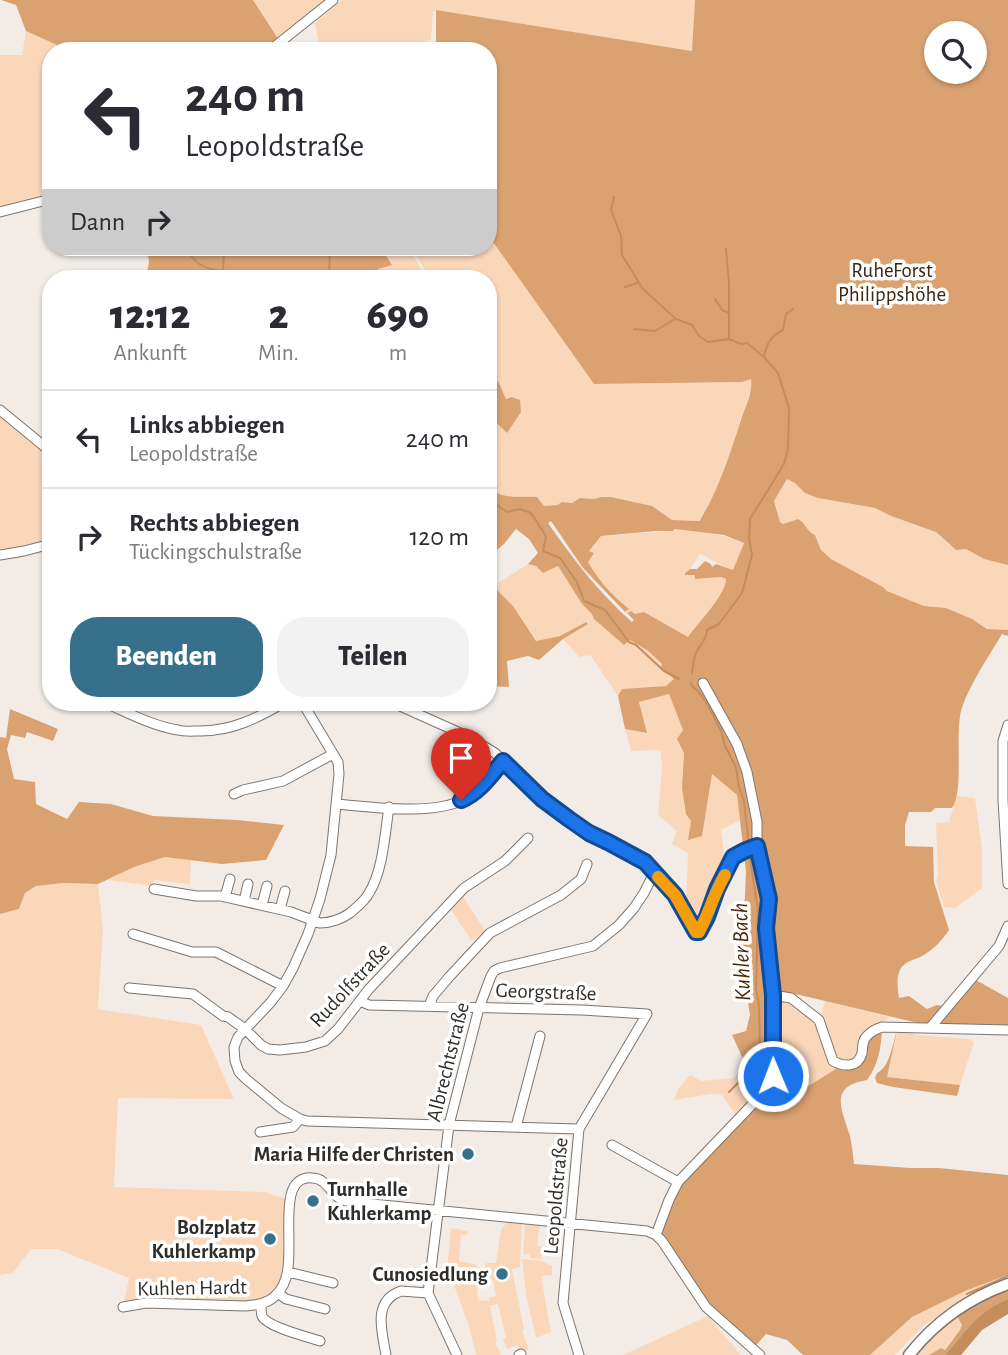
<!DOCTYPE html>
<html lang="de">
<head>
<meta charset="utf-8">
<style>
  :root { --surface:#fff; --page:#f2f2f3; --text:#2b2b33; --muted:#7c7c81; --line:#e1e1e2; --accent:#37708a }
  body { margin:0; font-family:"Alegreya Sans",sans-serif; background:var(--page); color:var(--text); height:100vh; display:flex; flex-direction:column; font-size:26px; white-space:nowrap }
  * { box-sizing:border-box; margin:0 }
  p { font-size:23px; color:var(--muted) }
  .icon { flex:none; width:38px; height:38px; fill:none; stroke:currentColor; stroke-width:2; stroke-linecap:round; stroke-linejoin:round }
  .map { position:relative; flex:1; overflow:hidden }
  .drawer { position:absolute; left:42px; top:270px; width:455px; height:441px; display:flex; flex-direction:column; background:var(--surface); border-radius:28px; box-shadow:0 2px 5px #0004 }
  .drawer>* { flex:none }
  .hud { position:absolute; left:42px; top:42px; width:455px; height:214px; border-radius:28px; box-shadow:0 2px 5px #0004; background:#fff; color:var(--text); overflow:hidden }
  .controls { position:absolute; left:924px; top:21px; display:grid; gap:14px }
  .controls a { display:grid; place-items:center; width:63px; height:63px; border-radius:50%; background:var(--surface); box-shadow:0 2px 5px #0004; font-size:35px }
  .pin { position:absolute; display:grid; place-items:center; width:60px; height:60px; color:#fff; margin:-72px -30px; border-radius:50% 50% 50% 0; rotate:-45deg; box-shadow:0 0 7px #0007 }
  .pin .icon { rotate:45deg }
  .me { position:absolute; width:77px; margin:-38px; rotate:359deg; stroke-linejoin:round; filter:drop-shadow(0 0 5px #0008) }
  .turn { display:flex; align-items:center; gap:24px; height:147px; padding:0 28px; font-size:32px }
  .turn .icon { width:91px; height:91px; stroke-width:2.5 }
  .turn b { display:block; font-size:49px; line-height:60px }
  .then { display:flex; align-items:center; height:66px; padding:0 28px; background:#0003; gap:14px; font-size:26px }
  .eta { display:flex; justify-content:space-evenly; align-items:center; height:119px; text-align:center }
  .eta b { font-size:42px; font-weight:800; line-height:49px }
  .button { display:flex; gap:14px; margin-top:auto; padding:14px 28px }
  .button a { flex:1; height:80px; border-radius:28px; background:var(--accent); color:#fff; font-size:28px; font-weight:800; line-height:80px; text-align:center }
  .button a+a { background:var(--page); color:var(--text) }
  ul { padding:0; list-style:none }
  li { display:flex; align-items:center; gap:21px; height:98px; padding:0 28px; border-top:2px solid var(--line) }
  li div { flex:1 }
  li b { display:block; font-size:26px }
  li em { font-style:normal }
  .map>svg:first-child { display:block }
  .green { fill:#fbd7ba }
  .forest { fill:#dba271; fill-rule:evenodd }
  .water { fill:#c48d5c }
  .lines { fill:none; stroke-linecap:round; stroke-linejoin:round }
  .stream { stroke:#c48d5c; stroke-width:2 }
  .minor-casing { stroke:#7c7570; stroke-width:11 }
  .major-casing { stroke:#7c7570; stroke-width:13 }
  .minor { stroke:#fff; stroke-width:9 }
  .major { stroke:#fff; stroke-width:10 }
  .route-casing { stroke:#114b97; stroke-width:18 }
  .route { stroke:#1a73e8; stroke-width:12 }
  .slow { stroke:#f59e0b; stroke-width:12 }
  .poi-dot { fill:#37708a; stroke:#fff; stroke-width:2.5 }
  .labels { text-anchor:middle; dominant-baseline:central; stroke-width:7; stroke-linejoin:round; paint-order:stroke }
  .park-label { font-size:21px; fill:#3d2510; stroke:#fff }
  .street-label { font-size:21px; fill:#2f2d2a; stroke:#fff }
  .poi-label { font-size:21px; font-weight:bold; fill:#2f2d2a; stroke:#fff; text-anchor:end }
  .water-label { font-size:23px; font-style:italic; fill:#4c2700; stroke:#fff }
</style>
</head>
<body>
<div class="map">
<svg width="1008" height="1355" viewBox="0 0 1008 1355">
  <rect width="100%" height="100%" fill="#f3ece6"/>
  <!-- green -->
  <path class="green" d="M253,0H329L280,42Z
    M342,0H695L693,51L436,10L433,12L431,40L425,41L423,43V51H320L315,23Z
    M26,31L70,51H51V196L0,209V55H22Z
    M488,235L594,384L742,382L751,378L752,385L725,468L709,504L703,512L700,521L672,520L652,506L611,497H601L594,499L580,498L572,503L562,502L557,505L544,507L537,497C521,496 499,500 488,486V419L499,425L506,399L499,383L488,368V278H429L412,247H488Z
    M380,247H409L426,278H377L376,272L378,269L391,265Z
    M0,415L51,458V541C45,542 39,541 34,543C22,545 13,552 0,550Z
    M787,479L795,483L805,493L818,498L875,508L891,516L936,532L949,545L966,549L984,559L1008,565V630L987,629L946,608L924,606L887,591L883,587L831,559L821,550L815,535C807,532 806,522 798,519L783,524L779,522L777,509L774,501Z
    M674,529L724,536L744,543L733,571L700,554L690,569L685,573V575H695V579L721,577L726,579C725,594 698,622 689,638L651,617L650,615L635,614L631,611L627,613L625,612L628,610L599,580L587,562L593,553L589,551L601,536L673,531Z
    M528,564L536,566H558L582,604L592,614L647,650L662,665L661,667L675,679L666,686L623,689L618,696L590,655L579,657L563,639L587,624L585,622L560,636L536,641L513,606L493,586Z
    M669,694L683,730L677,739L684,753L682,788L702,835L712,774L737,795L740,820L721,830L726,868L705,918L697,927L686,906L688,853L672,844L677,831L658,815L662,767L660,750L631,751L625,729L646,733L639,702Z
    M957,796L975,798L982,848V888L955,908L944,907L936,882L938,875L936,823L949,822C951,813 955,805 957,796Z
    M165,857L191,860L190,884L154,880L153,886L108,880L134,867Z
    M64,883L98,884L103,929L98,1009L201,1025L234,1099L118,1098L114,1187L265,1192L289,1200L282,1286L261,1304L123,1307L129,1278L57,1249H31L13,1273L0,1275V914L19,909L25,893L36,886Z
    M461,893L485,931L472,941L451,910L454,908L451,904Z
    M776,1001H789L821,1015L825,1001L890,1017L868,1031L858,1058L839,1067L786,1100L772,1090Z
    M898,1031L912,1032L915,1035L969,1039L974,1042L960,1085L886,1077Z
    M749,1062L769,1080L757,1097L736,1115L722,1095L711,1094L674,1100L678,1089L690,1075L701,1081L734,1078Z
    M505,1220L522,1222L520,1267L512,1269L524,1329L522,1331L529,1349L521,1353L517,1345L507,1349L503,1339L506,1338L498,1304L490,1306L497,1341L495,1342L501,1355H476L469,1326L455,1288L453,1284L448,1285V1280L446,1279L451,1228L468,1231L467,1235H461L459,1261L477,1265L471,1282L477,1284L478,1300L489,1301V1297L496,1296L493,1279H490L491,1271L483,1270L486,1263H496L501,1229L505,1225Z
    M525,1222L540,1224L537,1246L543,1247L541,1259L530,1258V1255L523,1254Z
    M522,1259L541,1261L552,1266V1274L553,1275L541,1276L551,1332L536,1338L526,1295Z
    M990,1281H992L967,1294V1295L922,1327L895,1355H870L912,1317L965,1291Z
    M708,1316L741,1355H623Z
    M957,1316L962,1325V1327L944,1350L941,1348L929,1355H913L934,1333Z"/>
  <!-- forest -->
  <path class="forest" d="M1,0H253L280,42L269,51H70L26,31L16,5Z
    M695,0H1008V565L984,559L966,549L956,550L936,532L891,516L875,508L818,498L805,493L795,483L787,479L774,501L780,522L783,524L798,519C806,523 807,532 815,535L821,550L831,559L883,587L887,591L924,606L946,608L972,619L987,629L1008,630V636L1002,634C989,656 968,687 961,711C955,736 964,792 952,808H935L931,812H909L905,825V846L933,847L934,882L949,930C942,940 935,948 924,955C919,958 914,959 908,962C895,968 897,986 899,998L909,996L927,1009L937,1005L945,1006C939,1014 932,1025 922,1024L800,995L776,993L768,1006L766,1076L744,1061L732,1035L746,1031L750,1015L742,960L746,871L737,795L712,774L702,836L688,840L691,821L686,814L682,788L684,753L677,739L683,730L669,694L639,702L647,733L625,729L618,696L622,689L666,686L674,679L661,667L662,664L647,650L630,640L624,645L594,619L592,614L582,604L558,566L543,573L536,566L528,564L538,553L529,539L516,529L504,544L488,558V486C499,500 521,496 537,497L544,506L557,505L562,502L572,503L580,498L594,499L601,497H611L652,506L672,520L700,521C703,513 707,508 710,502C723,476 732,447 741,420C745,406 753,393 751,379L742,382L594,384L488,235V51H436V10L692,51ZM936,33H975V72H936ZM551,521L583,568L625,612L629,609C612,595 599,581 588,562L594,553L589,551L601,536L656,531H673L674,529L724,535L744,543L733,570L716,564L712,567L711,564L705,561L697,569H690L685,573V575H695V579L721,577L726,579C726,594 698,623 688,637L644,612L635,614L631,611L627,613L634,620L632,622C599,593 573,559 548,523Z
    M147,247H380L392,265L378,269L376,272L377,278H146L149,262Z
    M488,368L499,383L506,399L512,397L520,400L521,412L507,433L499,425L488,419Z
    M493,586L513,606L536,641L560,636L586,622L588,624L563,639L539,660L528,656L507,661L509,687L488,686V588Z
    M10,709L58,729L53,741L27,732L25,738L11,735L7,749L14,779L35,782L36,804L67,819L79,802L111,804L153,816L237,820L284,825L266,860L222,864L165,857L134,867L98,884L64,883L36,886L25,893L19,909L0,914V737L6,738Z
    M974,979L1008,998V1025H941L940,1023Z
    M882,1030C881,1048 878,1066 867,1080C828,1086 842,1110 850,1136C852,1145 853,1155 854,1164L910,1168H939L1008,1175V1275L965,1291L912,1317L870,1355H803L787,1340L766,1334L753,1349L721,1320L656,1235L678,1182L769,1087L786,1100L839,1067H854L870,1034Z
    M897,1031L887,1077L960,1085L957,1096L893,1087L877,1083L875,1078L877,1073C890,1067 892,1045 897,1031Z
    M1008,1289V1299C980,1309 964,1333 945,1355H929L941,1348L945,1350L960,1330L962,1325L957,1316L977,1303Z"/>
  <!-- water -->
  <path class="water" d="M1008,1299V1314L982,1330L961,1355H945C964,1333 980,1309 1008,1299Z"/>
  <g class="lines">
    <!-- stream -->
    <path class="stream" d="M614,197L611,210L621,236L622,255L643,289L676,319L692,325L699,336L708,342L729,339L741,344L747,343L764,357L778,373L789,408L788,449L784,464L750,519L749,538L752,555L742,593L719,624L707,630C707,640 700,644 696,653C693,660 693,666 692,673
      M183,247C196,263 202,269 223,271
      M224,247L223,271L230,278
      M726,249L729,283V339
      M329,278L330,247
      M625,287L637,283
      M715,299L722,310L729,313
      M634,329L655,331L675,319
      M764,356C767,343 771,336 783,330L786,314L793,309
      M488,499L507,512L520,509L531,513L546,536L543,551L560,558L577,582L584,601L605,610L629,642L636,645L664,671L679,679
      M691,683L692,686L698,691L708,705L721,731L725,746L736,767L739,787L744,801L749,846
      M749,852L758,910L756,989L759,1005L760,1048L754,1064
      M729,1092L738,1083
      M967,1294L1008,1276"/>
    <defs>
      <path id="minor" d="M269,51L333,0
        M0,212L51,199
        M0,410L51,452
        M0,555L24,551L51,544
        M103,702C127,712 152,726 178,730C185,732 193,731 200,731C232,731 258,718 285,702
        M302,702L338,762L339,774L331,855L320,899L308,934L293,968L283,986L271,1002L238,1037L234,1047L235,1061L239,1072L246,1079L281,1108L300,1119L307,1121L579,1129
        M391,702L467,736L495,753L542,799L569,819L589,833L608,842L645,862L675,895L696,932H699L707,917L717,889L733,857L744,851L757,846
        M1008,725L1003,741V800L1008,884
        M234,794L243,790L283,781L333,754
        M336,804C372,807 433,816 465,799C480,791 492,774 503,761
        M154,889L196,896H221L291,912L320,923C330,923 342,919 350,913C357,907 365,901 369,893C383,871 385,833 389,807
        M225,897L230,879
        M244,901L248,884
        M262,905L267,886
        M280,909L285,891
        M133,934L192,952H216L283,986
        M129,988L193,994L223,1016L228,1017L245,1029L261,1045L268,1049L280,1050L306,1047L325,1041L338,1029L369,989L464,888L505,861L528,838
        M773,995L791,998L819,1020L833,1061C844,1067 858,1068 862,1053C863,1046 862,1041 867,1036C871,1031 876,1029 882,1027L1008,1030
        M360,1001L369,1005L582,1010L647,1014L579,1129L563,1303L579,1355
        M429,1006L433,996L450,976L490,933L561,895L581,879L587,864
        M930,1028L999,946L1008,926
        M516,1127L540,1036
        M260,1132L293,1127L300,1119
        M612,1145L678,1182
        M656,1235L669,1200L678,1182L769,1087L773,1076V995L767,928L769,899L757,846V822L747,772L737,744L703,683
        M288,1272L333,1283
        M278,1293L286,1299L325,1309
        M261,1304C261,1308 261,1313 262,1316C267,1327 308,1337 320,1341
        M123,1307L146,1303L245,1306C256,1305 267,1304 275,1296C283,1289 287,1277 288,1267C291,1247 285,1201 294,1187C298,1180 305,1177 312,1178C327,1178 330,1194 342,1200C342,1200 352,1202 352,1202L647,1231L656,1235L662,1241L706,1307L760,1355
        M386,1355C382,1332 372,1301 401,1291L428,1293
        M457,1355L428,1293L449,1125L479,1008L491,976L494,971L500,968L593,946L619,925L634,908L644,893L654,873
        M519,1355L521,1354"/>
      <path id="major" d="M909,1355C935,1322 969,1298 1008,1284"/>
    </defs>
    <!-- minor casing -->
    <use href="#minor" class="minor-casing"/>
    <!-- major casing -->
    <use href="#major" class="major-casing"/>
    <!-- minor -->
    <use href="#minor" class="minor"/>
    <!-- major -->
    <use href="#major" class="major"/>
  </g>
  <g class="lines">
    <defs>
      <path id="route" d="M461,800C479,793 491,775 503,761L542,799L569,819L589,833L608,842L645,862L675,895L696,932H699L707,917L717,889L733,857L744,851L757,846L769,899L766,928L773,995V1076"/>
    </defs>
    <!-- route casing -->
    <use href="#route" class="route-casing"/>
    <!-- route -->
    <use href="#route" class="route"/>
    <!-- slow -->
    <path class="slow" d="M658,877L675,895L696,932H699C709,913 714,893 725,875"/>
  </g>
  <!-- markers -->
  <g class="poi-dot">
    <circle cx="468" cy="1154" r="7"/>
    <circle cx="313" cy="1201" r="7"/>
    <circle cx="270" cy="1239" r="7"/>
    <circle cx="502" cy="1274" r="7"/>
  </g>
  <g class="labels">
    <!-- park labels -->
    <g class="park-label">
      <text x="892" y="270">RuheForst<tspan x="892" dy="24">Philippshöhe</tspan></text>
    </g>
    <!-- street labels -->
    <g class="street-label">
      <text transform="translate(350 985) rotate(-47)">Rudolfstraße</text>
      <text transform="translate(546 992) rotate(2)">Georgstraße</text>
      <text transform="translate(448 1062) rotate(-76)">Albrechtstraße</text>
      <text transform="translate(556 1196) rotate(-85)">Leopoldstraße</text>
      <text transform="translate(192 1288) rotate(-1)">Kuhlen Hardt</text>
    </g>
    <!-- poi labels -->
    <g class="poi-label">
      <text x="454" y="1154">Maria Hilfe der Christen</text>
      <text x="327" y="1189" text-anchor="start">Turnhalle<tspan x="327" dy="24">Kuhlerkamp</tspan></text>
      <text x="256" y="1227">Bolzplatz<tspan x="256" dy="24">Kuhlerkamp</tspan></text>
      <text x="488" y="1274">Cunosiedlung</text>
    </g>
    <!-- water labels -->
    <g class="water-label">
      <text transform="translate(742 952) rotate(-92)">Kuhler Bach</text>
    </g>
  </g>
</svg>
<div class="controls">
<a><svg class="icon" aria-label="search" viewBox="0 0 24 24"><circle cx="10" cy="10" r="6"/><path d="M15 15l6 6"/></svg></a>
</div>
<div class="pin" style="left:461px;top:800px;background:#d93025"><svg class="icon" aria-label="arrive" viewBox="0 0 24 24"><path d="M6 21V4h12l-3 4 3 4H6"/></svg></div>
<svg class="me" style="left:773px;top:1076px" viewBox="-20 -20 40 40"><circle r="17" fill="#1a73e8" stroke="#fff" stroke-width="3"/><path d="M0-11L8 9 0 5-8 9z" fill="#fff"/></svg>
<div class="hud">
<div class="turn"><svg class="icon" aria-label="left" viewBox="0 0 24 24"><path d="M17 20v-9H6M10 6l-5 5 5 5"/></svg><div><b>240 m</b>Leopoldstraße</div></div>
<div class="then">Dann<svg class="icon" aria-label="right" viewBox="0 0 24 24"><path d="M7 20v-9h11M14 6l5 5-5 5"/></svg></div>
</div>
<section class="drawer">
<div class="eta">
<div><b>12:12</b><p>Ankunft</p></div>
<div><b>2</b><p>Min.</p></div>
<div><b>690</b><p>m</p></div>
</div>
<ul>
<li><svg class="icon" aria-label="left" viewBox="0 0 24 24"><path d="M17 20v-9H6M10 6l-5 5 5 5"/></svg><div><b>Links abbiegen</b><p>Leopoldstraße</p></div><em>240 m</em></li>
<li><svg class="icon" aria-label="right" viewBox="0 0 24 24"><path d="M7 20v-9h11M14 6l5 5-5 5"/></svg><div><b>Rechts abbiegen</b><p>Tückingschulstraße</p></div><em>120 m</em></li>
</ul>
<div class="button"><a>Beenden</a><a>Teilen</a></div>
</section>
</div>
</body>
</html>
